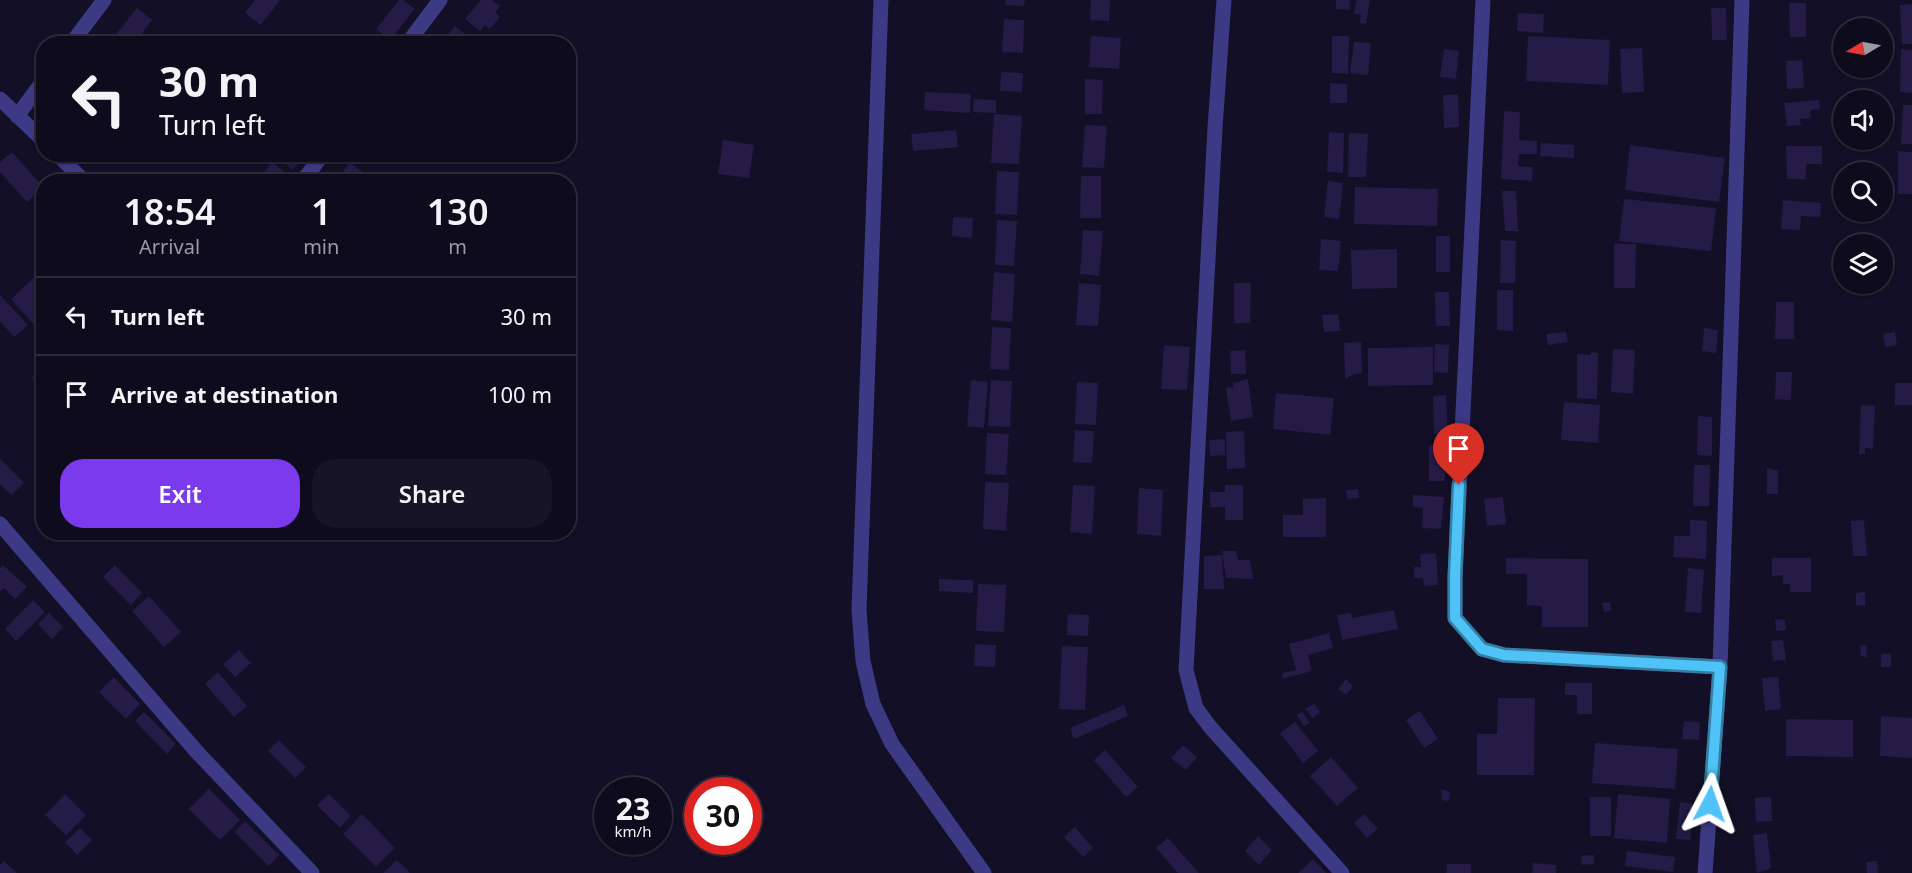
<!DOCTYPE html>
<html lang="en">
<head>
<meta charset="utf-8">
<style>
  :root { --surface:#0e0b1c; --page:#171425; --text:#f1f3f6; --muted:#9b9ba3; --line:#2e2b3b; --accent:#7c3aed }
  body { margin:0; font-family:"Noto Sans",sans-serif; background:var(--page); color:var(--text); height:100vh; display:flex; flex-direction:column; font-size:22px; white-space:nowrap }
  * { box-sizing:border-box; margin:0 }
  p { font-size:20px; color:var(--muted) }
  .icon { flex:none; width:33px; height:33px; fill:none; stroke:currentColor; stroke-width:2; stroke-linecap:round; stroke-linejoin:round }
  .map { position:relative; flex:1; overflow:hidden }
  .panel { position:absolute; left:36px; top:174px; width:540px; height:366px; display:flex; flex-direction:column; background:var(--surface); border-radius:24px; box-shadow:0 2px 4px #0004,0 0 0 2px var(--line) }
  .panel>* { flex:none }
  .banner { position:absolute; left:36px; top:36px; width:540px; height:126px; border-radius:24px; box-shadow:0 2px 4px #0004,0 0 0 2px var(--line); background:#0e0b1c; color:var(--text); overflow:hidden }
  .needle { width:39px; rotate:260deg }
  .controls { position:absolute; left:1833px; top:18px; display:grid; gap:12px }
  .controls a { display:grid; place-items:center; width:60px; height:60px; border-radius:50%; background:var(--surface); box-shadow:0 2px 4px #0004,0 0 0 2px var(--line); font-size:30px }
  .speed { position:absolute; left:594px; top:777px; display:flex; gap:12px; font-size:30px; font-weight:700; text-align:center }
  .speed>* { display:grid; place-content:center; width:78px; height:78px; border-radius:50%; background:var(--surface); box-shadow:0 2px 4px #0004,0 0 0 2px var(--line); line-height:1 }
  .speed small { font-size:15px; font-weight:400 }
  .speed .limit { border:9px solid #d22; background:#fff; color:#111 }
  .pin { position:absolute; display:grid; place-items:center; width:51px; height:51px; color:#fff; margin:-62px -26px; border-radius:50% 50% 50% 0; rotate:-45deg; box-shadow:0 0 6px #0007 }
  .pin .icon { rotate:45deg }
  .me { position:absolute; width:66px; margin:-33px; rotate:4deg; stroke-linejoin:round; filter:drop-shadow(0 0 4px #0008) }
  .turn { display:flex; align-items:center; gap:21px; height:126px; padding:0 24px; font-size:27px }
  .turn .icon { width:78px; height:78px; stroke-width:2.5 }
  .turn b { display:block; font-size:42px; line-height:51px }
  .eta { display:flex; justify-content:space-evenly; align-items:center; height:102px; text-align:center }
  .eta b { font-size:36px; font-weight:600; line-height:42px }
  .cta { display:flex; gap:12px; margin-top:auto; padding:12px 24px }
  .cta a { flex:1; height:69px; border-radius:24px; background:var(--accent); color:#fff; font-size:24px; font-weight:600; line-height:69px; text-align:center }
  .cta a+a { background:var(--page); color:var(--text) }
  ul { padding:0; list-style:none }
  li { display:flex; align-items:center; gap:18px; height:78px; padding:0 24px; border-top:2px solid var(--line) }
  li div { flex:1 }
  li b { display:block; font-size:22px }
  li em { font-style:normal }
  .map>svg:first-child { display:block }
  .building { fill:#241b47 }
  .lines { fill:none; stroke-linecap:round; stroke-linejoin:round }
  .minor { stroke:#3d3a85; stroke-width:15 }
  .route-casing { stroke:#337fa1; stroke-width:15 }
  .route { stroke:#4fc3f7; stroke-width:10 }
</style>
</head>
<body>
<div class="map">
<svg width="1912" height="873" viewBox="0 0 1912 873">
  <rect width="100%" height="100%" fill="#130f26"/>
  <!-- building -->
  <path class="building" d="M255,0H280L261,25L245,13Z
    M399,0H403L415,9L390,40L376,29Z
    M481,0H492L500,6L495,13L500,17L490,29L485,25L480,31L465,19Z
    M1006,0H1025L1024,6L1005,5Z
    M1091,0H1110L1109,21L1090,20Z
    M1336,0H1350L1349,10L1336,9Z
    M1356,0H1370L1366,24L1360,23L1361,15L1354,14Z
    M1789,3H1806V37H1790Z
    M1912,4V44H1902L1900,5Z
    M137,8L152,20L134,44H123L114,37Z
    M1711,8H1726L1727,40H1712Z
    M1518,13L1544,14L1543,33L1517,31Z
    M1004,19L1024,20L1023,53L1002,52Z
    M455,26L474,41L473,44H441Z
    M1091,36L1121,38L1119,69L1089,67Z
    M1332,36H1349L1348,74L1332,73Z
    M1528,36L1610,40L1608,85L1526,81Z
    M1354,42L1371,43L1368,75L1350,73Z
    M1642,48L1644,92L1622,93L1620,49Z
    M1444,49L1459,51L1456,79L1440,77Z
    M1901,49L1912,50V93L1900,92Z
    M1802,60L1804,88L1787,89L1786,61Z
    M1001,72L1023,73L1022,92L1000,91Z
    M1085,79L1103,80L1102,114H1085Z
    M1330,83L1347,84V103H1330Z
    M925,92L971,94L970,113L924,110Z
    M1458,94L1459,127L1444,128L1443,95Z
    M974,99L996,100V113L973,112Z
    M1819,100L1820,109L1810,110L1811,118L1800,119L1801,125L1787,126L1784,103Z
    M1903,105H1912V144H1901Z
    M1504,111L1520,112L1519,140L1537,141V154H1519L1518,166L1533,167L1532,181L1501,179Z
    M994,114L1022,116L1019,164L991,163Z
    M1085,125L1107,126L1104,168L1082,167Z
    M956,130L958,147L913,151L911,134Z
    M1329,132L1344,133L1343,173L1327,172Z
    M1349,133L1368,134L1366,177H1348Z
    M723,140L754,145L749,178L718,174Z
    M1541,143L1574,145V158L1540,156Z
    M1630,145L1725,158L1719,202L1625,190Z
    M1786,146H1822V164H1806V179H1787Z
    M1898,151L1912,152V194H1898Z
    M12,152L43,187L27,202L0,172V162Z
    M274,154H305L293,170Z
    M272,162L290,176L285,182H257Z
    M350,162L367,176L362,182H335Z
    M997,171L1019,172L1017,215L995,214Z
    M1081,176H1101V218H1080Z
    M1328,181L1343,183L1339,219L1324,217Z
    M1355,187L1438,189L1437,226L1354,224Z
    M1502,191H1516L1518,231H1505Z
    M1624,199L1716,208L1711,251L1619,241Z
    M1783,200L1821,203L1820,217L1801,216L1800,230L1781,229Z
    M953,217L973,218L972,238L952,236Z
    M997,220L1017,221L1014,266L995,265Z
    M1083,230L1103,231L1099,276L1080,274Z
    M1436,236H1450V272H1436Z
    M1321,239L1341,241L1338,271L1319,270Z
    M1501,240L1516,241L1515,283H1500Z
    M1614,244H1636L1635,288H1614Z
    M1397,249V288L1352,289L1351,250Z
    M44,268V330L41,332L11,299Z
    M994,272L1015,274L1012,322L991,320Z
    M1079,283L1101,285L1098,326L1076,325Z
    M1234,283H1251L1250,323H1234Z
    M1497,290H1513V331L1497,330Z
    M1435,292H1449L1450,326H1436Z
    M0,295L28,325L14,337L0,321Z
    M1776,302H1794V339H1775Z
    M1338,314L1340,331L1324,332L1322,315Z
    M992,327L1011,328L1009,370L990,369Z
    M1704,328L1718,330L1716,353L1702,351Z
    M1566,332L1568,342L1548,345L1546,334Z
    M1895,332L1897,345L1885,347L1883,334Z
    M1361,342L1362,373L1354,374L1345,379L1344,343Z
    M1435,344L1449,345L1448,373L1434,372Z
    M1164,345L1190,347L1187,390L1161,389Z
    M1433,347V385L1368,386V348Z
    M1613,349L1635,350L1633,394L1611,392Z
    M1245,350L1246,374H1231L1230,351Z
    M1591,352L1598,353L1597,399L1577,398V354L1591,355Z
    M42,371L44,382L37,386L32,377Z
    M1776,372H1792L1791,400L1775,399Z
    M1248,379L1253,417L1231,421L1226,388L1234,387L1233,383Z
    M971,380L988,382L984,428L967,426Z
    M991,380L1012,381L1010,427L988,426Z
    M1077,382L1098,383L1096,425L1075,424Z
    M1895,383H1912V405H1895Z
    M1276,393L1334,398L1330,435L1273,429Z
    M1446,395L1448,433L1434,434L1433,396Z
    M1564,402L1600,405L1598,443L1561,440Z
    M1861,405L1875,406L1873,449L1865,448V454H1859Z
    M1698,416L1712,417V456L1697,455Z
    M1075,430L1094,431L1092,463L1073,462Z
    M1244,431L1245,468L1227,469L1226,432Z
    M987,433L1009,434L1006,475L985,474Z
    M1225,439V455L1210,456L1209,440Z
    M1429,445H1445V481H1429Z
    M0,459L24,483L11,495L0,484Z
    M1694,465H1710L1709,506H1693Z
    M1767,468L1778,471V494H1767Z
    M985,482L1009,483L1006,531L983,529Z
    M1073,485L1095,486L1092,534L1070,532Z
    M1225,485H1243V520H1225V507H1210V492H1225Z
    M1139,488L1163,490L1161,536L1137,534Z
    M1358,489L1359,498L1347,499L1346,490Z
    M1413,495L1444,497L1441,529L1422,528L1423,508L1413,507Z
    M1503,497L1506,524L1487,526L1484,499Z
    M1326,498V537H1283V515H1303V499Z
    M1690,520L1707,521L1706,559L1673,557L1674,536H1690Z
    M1864,520L1867,556H1853L1851,521Z
    M1222,551H1236L1238,560H1250L1253,579L1226,578Z
    M1436,553L1438,585L1424,586L1423,578H1414V567H1421L1420,554Z
    M1222,555L1224,589H1204V556Z
    M1506,558L1588,559V627H1542V606L1527,605V574H1506Z
    M1772,558H1811V592H1790V584H1783V575L1772,576Z
    M3,565L27,587L15,599L4,588L0,592V568Z
    M115,565L142,593L131,605L103,577Z
    M1688,568L1704,570L1701,613L1685,612Z
    M939,579L973,580V593L939,591Z
    M978,584L1006,585L1004,632L976,631Z
    M1865,592V606L1856,605V593Z
    M149,596L181,632L164,647L132,611Z
    M33,600L45,612L16,641L5,629Z
    M1610,602L1611,611L1604,612L1602,603Z
    M1394,610L1398,629L1342,640L1337,615L1351,613L1352,618Z
    M49,613L63,627L52,639L38,624Z
    M1068,614L1089,615L1088,636L1067,635Z
    M1775,619L1785,620L1786,630L1776,631Z
    M1329,633L1333,648L1308,655L1312,671L1282,679L1283,673L1296,670L1289,644Z
    M1783,640L1786,660L1773,661L1771,641Z
    M975,644L996,645L995,667L974,666Z
    M1866,645L1867,658L1861,656L1860,646Z
    M1062,646L1088,647L1085,710L1059,709Z
    M239,650L251,663L235,677L223,664Z
    M1881,654H1891V667H1881Z
    M218,672L247,706L234,717L205,684Z
    M114,677L140,704L126,719L99,692Z
    M1778,677L1781,709L1765,711L1762,678Z
    M1346,679L1353,686L1346,695L1338,689Z
    M1565,683H1592V714H1577V695H1565Z
    M1498,698H1535L1534,775H1477V734H1497Z
    M1314,704L1320,712L1313,718L1305,709Z
    M1124,705L1128,716L1074,739L1070,728Z
    M1420,711L1438,739L1424,748L1406,720Z
    M144,712L176,744L167,754L135,721Z
    M1302,712L1310,723L1304,726L1297,715Z
    M1881,716L1912,718V758L1880,756Z
    M1786,719L1853,720V757L1786,756Z
    M1684,721L1700,722L1699,740L1682,739Z
    M1295,722L1318,751L1303,763L1280,733Z
    M279,740L306,767L295,778L268,751Z
    M1595,743L1678,749L1675,789L1592,783Z
    M1183,745L1197,757L1186,770L1171,758Z
    M1105,750L1138,787L1126,797L1094,760Z
    M1331,757L1358,788L1337,806L1310,776Z
    M209,789L240,820L220,840L189,809Z
    M1441,789L1450,792L1449,801L1442,800Z
    M65,794L86,815L66,835L45,815Z
    M329,794L351,816L340,828L317,805Z
    M1618,794L1670,799L1667,843L1614,838Z
    M1590,797H1611V836H1590Z
    M1771,797L1772,821L1756,822L1755,798Z
    M1680,802L1694,804L1690,840L1676,839Z
    M362,814L395,848L376,867L343,834Z
    M1364,814L1378,829L1367,838L1354,823Z
    M245,821L279,855L269,866L234,832Z
    M1075,827L1093,848L1083,857L1064,837Z
    M80,828L92,840L77,855L65,842Z
    M1767,833L1771,868L1757,873L1753,835Z
    M1258,836L1272,850L1259,865L1245,851Z
    M1168,838L1199,873H1178L1156,848Z
    M1627,851L1675,857L1673,872L1625,866Z
    M1594,855V864L1582,865L1581,856Z
    M1313,859L1326,873H1298Z
    M397,860L410,873H383Z
    M4,861L17,873H0V865Z
    M1877,861L1878,873H1867L1866,862Z
    M1533,863L1556,865V873H1532Z
    M1447,864H1471V873H1446Z"/>
  <g class="lines">
    <!-- minor -->
    <path class="minor" d="M881,0L859,610L863,661L873,704L892,744L984,873
      M1224,0L1215,128L1186,670L1196,708L1211,728L1342,873
      M1483,0L1455,577V618L1482,649L1504,655L1720,667
      M71,44L104,0
      M407,44L440,0
      M0,99L44,141
      M17,116L44,80
      M57,154L85,182
      M302,182L323,154
      M0,524L197,752L312,873
      M1705,873L1720,667L1742,0"/>
  </g>
  <g class="lines">
    <defs>
      <path id="route" d="M1459,485L1455,577V618L1482,649L1504,655L1720,667L1710,804"/>
    </defs>
    <!-- route casing -->
    <use href="#route" class="route-casing"/>
    <!-- route -->
    <use href="#route" class="route"/>
  </g>
</svg>
<div class="controls">
<a><svg class="needle" viewBox="-14 -14 28 28"><path d="M0-13l5 13h-10z" fill="#e53935"/><path d="M0 13l5-13h-10z" fill="#9b9ba3"/></svg></a>
<a><svg class="icon" aria-label="sound" viewBox="0 0 24 24"><path d="M4 9h4l5-4v14l-5-4H4zM17 9q2 3 0 6"/></svg></a>
<a><svg class="icon" aria-label="search" viewBox="0 0 24 24"><circle cx="10" cy="10" r="6"/><path d="M15 15l6 6"/></svg></a>
<a><svg class="icon" aria-label="layers" viewBox="0 0 24 24"><path d="M12 4l9 5-9 5-9-5zM3 14l9 5 9-5"/></svg></a>
</div>
<div class="speed"><div>23<small>km/h</small></div><div class="limit">30</div></div>
<div class="pin" style="left:1459px;top:485px;background:#d93025"><svg class="icon" aria-label="arrive" viewBox="0 0 24 24"><path d="M6 21V4h12l-3 4 3 4H6"/></svg></div>
<svg class="me" style="left:1710px;top:804px" viewBox="-20 -20 40 40"><path d="M0-17L14 15 0 8-14 15z" fill="#4fc3f7" stroke="#fff" stroke-width="4"/></svg>
<div class="banner">
<div class="turn"><svg class="icon" aria-label="left" viewBox="0 0 24 24"><path d="M17 20v-9H6M10 6l-5 5 5 5"/></svg><div><b>30 m</b>Turn left</div></div>
</div>
<section class="panel">
<div class="eta">
<div><b>18:54</b><p>Arrival</p></div>
<div><b>1</b><p>min</p></div>
<div><b>130</b><p>m</p></div>
</div>
<ul>
<li><svg class="icon" aria-label="left" viewBox="0 0 24 24"><path d="M17 20v-9H6M10 6l-5 5 5 5"/></svg><div><b>Turn left</b></div><em>30 m</em></li>
<li><svg class="icon" aria-label="arrive" viewBox="0 0 24 24"><path d="M6 21V4h12l-3 4 3 4H6"/></svg><div><b>Arrive at destination</b></div><em>100 m</em></li>
</ul>
<div class="cta"><a>Exit</a><a>Share</a></div>
</section>
</div>
</body>
</html>
